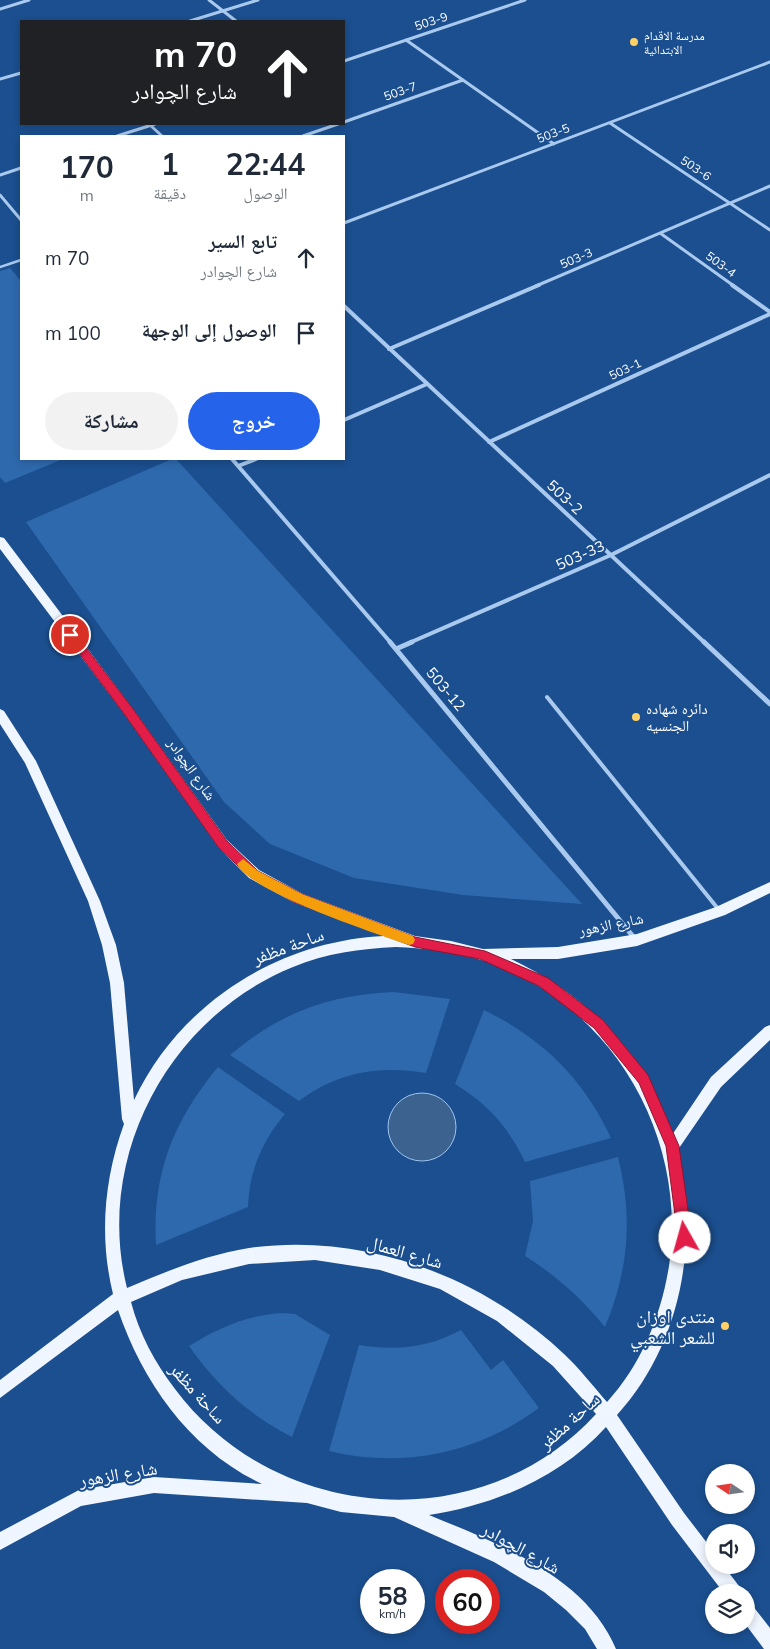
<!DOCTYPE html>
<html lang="ar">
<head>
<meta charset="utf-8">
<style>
  :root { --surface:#fff; --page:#f2f2f3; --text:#1f2937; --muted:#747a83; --accent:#2563eb }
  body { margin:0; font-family:Mulish,"Noto Naskh Arabic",sans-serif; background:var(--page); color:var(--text); direction:rtl; height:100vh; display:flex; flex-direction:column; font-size:19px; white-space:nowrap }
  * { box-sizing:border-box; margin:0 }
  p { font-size:16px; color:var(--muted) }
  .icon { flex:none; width:28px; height:28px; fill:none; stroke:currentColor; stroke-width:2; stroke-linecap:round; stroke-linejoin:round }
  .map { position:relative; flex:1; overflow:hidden; direction:ltr }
  .sheet { position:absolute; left:20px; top:135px; width:325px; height:325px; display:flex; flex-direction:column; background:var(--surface); border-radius:0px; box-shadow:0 2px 8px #0003; direction:rtl }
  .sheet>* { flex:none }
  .top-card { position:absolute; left:20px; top:20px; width:325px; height:105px; border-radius:0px; box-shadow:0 2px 8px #0003; direction:rtl; background:#202124; color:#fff; overflow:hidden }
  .needle { width:32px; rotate:283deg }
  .tools { position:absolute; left:705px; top:1464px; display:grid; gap:10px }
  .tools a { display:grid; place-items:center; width:50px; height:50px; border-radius:50%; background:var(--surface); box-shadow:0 2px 8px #0003; font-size:25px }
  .speed { position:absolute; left:360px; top:1569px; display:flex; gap:10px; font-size:25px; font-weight:700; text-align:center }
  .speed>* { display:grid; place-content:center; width:65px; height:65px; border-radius:50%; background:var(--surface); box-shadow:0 2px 8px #0003; line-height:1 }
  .speed small { font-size:12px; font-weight:400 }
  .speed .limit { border:8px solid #d22; background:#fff; color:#111 }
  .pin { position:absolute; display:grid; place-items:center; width:42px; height:42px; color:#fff; margin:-21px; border:2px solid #fff; border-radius:50%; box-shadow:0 1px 5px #0007 }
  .me { position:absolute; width:55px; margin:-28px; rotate:353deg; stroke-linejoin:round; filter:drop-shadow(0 0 4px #0008) }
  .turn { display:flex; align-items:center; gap:18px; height:105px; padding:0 25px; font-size:22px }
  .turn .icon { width:65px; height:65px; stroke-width:2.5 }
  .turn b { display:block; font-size:35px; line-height:42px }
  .eta { display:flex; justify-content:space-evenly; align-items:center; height:85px; text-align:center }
  .eta b { font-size:30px; font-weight:700; line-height:35px }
  .primary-button { display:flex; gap:10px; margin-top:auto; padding:10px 25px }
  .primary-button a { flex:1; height:58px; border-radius:30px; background:var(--accent); color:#fff; font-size:20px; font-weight:700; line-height:58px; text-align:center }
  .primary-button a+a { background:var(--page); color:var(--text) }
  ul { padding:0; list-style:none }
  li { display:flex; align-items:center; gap:15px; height:75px; padding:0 25px }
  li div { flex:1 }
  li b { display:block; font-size:19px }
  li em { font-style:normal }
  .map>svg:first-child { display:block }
  .green { fill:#2e69ad }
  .water { fill:#3c6290; stroke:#9cc4f0 }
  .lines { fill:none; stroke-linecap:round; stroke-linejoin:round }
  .lane-far1 { stroke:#a9c9ee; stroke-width:2.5 }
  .lane { stroke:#a9c9ee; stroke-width:4 }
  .street-far2 { stroke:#a9c9ee; stroke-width:3 }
  .street-far1 { stroke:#a9c9ee; stroke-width:4 }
  .street { stroke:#a9c9ee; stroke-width:5 }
  .primary { fill:#f0f6ff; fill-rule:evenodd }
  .route { fill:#e11d48; stroke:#92132f }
  .slow { fill:#f59e0b }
  .poi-dot { fill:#ffd166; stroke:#1b4f8f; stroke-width:2 }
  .labels { text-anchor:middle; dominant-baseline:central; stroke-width:4; stroke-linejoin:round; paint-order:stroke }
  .far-street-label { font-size:12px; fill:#fff; stroke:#1b4f8f }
  .far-poi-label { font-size:12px; fill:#fff; stroke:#1b4f8f; text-anchor:start }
  .street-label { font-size:15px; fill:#fff; stroke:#1b4f8f }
  .poi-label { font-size:15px; fill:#fff; stroke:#1b4f8f; text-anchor:start }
  .near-street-label { font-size:18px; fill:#fff; stroke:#1b4f8f }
  .near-poi-label { font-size:18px; fill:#fff; stroke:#1b4f8f; text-anchor:end }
</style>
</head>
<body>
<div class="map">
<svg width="770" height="1649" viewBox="0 0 770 1649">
  <rect width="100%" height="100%" fill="#1b4f8f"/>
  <!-- green -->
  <path class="green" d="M10,268L21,281V459H63L5,483L0,477V271Z
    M172,459H176L582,904L463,895L354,878L270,844L224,802L26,522Z
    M394,992L450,999L426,1073C380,1065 337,1072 299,1101L230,1055C281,1012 329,995 394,992Z
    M484,1010C542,1038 584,1079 611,1138L525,1162C509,1128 488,1104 455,1084Z
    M218,1067L285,1114C262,1141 249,1172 248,1207L156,1245C152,1175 173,1121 218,1067Z
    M618,1157C633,1218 629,1269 605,1327C581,1298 557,1276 525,1256L533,1221L530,1181Z
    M283,1313L295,1314L330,1335L292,1437C249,1415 217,1386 189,1346C220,1327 247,1315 283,1313Z
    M461,1330L491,1370L503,1360L539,1408C478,1453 403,1469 329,1451L359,1345C395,1351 428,1348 461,1330Z"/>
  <!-- water -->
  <path class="water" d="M388 1127a34 34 0 1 1 68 0a34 34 0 1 1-68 0Z"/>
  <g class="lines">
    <!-- lane-far1 -->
    <path class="lane-far1" d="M0,267L21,260"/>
    <!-- lane -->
    <path class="lane" d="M547,697L719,910"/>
    <!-- street-far2 -->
    <path class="street-far2" d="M209,0L236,21
      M0,9L29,0
      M190,21L258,0
      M406,40L554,144
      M344,61L525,0
      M0,79L21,73
      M344,122L463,80
      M610,123L770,230
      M150,125L162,136
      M117,136L155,124
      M303,136L338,124
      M0,175L21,168
      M0,195L21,220
      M344,223L770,62
      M660,233L734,286
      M536,286L770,186"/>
    <!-- street-far1 -->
    <path class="street-far1" d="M732,285L770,312
      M344,306L705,643
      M389,349L539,285
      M344,420L427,384
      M489,442L770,314
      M232,459L391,643
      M238,466L256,459
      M409,643L611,555L770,475"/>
    <!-- street -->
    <path class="street" d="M390,642L636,940
      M704,642L770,704
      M396,649L412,642"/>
    <!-- primary -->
    <path class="primary" d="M0,537L4,538L133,709L227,840L259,870L303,894L415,936L451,941L483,949L558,947L637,934L716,907L770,882V893L725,915L637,946L558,959H511C590,997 642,1052 672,1135L711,1077L765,1027L770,1025V1040L721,1087L677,1151C700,1241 681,1345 617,1415L684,1513L714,1552V1565H723L739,1586L741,1592H723L672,1525L606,1427C561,1477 495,1505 429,1515C497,1543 586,1576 616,1649H597L585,1629L566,1610L544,1592L494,1562L394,1517L341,1512L307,1503L154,1493L81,1506L0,1550V1532L79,1490L154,1477L262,1484C190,1450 143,1383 118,1310L0,1398V1380L113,1294C99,1237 104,1179 124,1124L122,1119L110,983L102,945L88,901L25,763L0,724V709L4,711L36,761L100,901L116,945L124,983L134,1100C180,1003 278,941 384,936L293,902L249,878L219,848L125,715L0,549ZM396,947C424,948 451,951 478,959C608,998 689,1134 669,1266C661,1316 641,1365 607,1402C593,1386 580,1369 564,1354C482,1276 363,1232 249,1248C206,1255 167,1271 127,1288C94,1157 169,1017 293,967C326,953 360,949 396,947ZM315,1260L380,1270L440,1289L497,1321L553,1366L596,1414C481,1540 275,1523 175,1389C155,1363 139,1333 131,1302L182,1280L249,1264Z
      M746,1602L752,1605L770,1628V1649H764L746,1625Z"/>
  </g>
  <!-- route -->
  <path class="route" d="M70,631L74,632L133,709L227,841L258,871L302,894L415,937L485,951L548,978L603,1020L648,1075L679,1146L692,1238L689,1243L685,1245L680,1243L678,1238L666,1146L639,1083L594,1028L539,986L480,959L415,947L294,902L250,877L219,848L125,715L67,637V632Z"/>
  <!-- slow -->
  <path class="slow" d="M243,859L258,871L302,894L413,936L415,940L413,944L409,945C375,933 252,893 237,864Z"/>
  <!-- markers -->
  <g class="poi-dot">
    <circle cx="634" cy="42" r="5"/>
    <circle cx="636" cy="717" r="5"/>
    <circle cx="725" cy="1326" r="5"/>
  </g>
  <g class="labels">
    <!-- far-street labels -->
    <g class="far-street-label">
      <text transform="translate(431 21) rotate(-18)">503-9</text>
      <text transform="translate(400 91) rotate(-19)">503-7</text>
      <text transform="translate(553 133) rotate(-21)">503-5</text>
      <text transform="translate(696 168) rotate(34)">503-6</text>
      <text transform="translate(576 258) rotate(-23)">503-3</text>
      <text transform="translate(721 264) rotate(36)">503-4</text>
      <text transform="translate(625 369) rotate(-25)">503-1</text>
    </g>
    <!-- far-poi labels -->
    <g class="far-poi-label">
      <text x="644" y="35">مدرسة الاقدام<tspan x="644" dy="14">الابتدائية</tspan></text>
    </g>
    <!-- street labels -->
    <g class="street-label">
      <text transform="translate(565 497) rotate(43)">503-2</text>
      <text transform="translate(580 555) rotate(-24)">503-33</text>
      <text transform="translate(446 689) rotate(50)">503-12</text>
      <text transform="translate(192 769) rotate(55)">شارع الچوادر</text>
      <text transform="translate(611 924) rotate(-11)">شارع الزهور</text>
    </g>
    <!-- poi labels -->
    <g class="poi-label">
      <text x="646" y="708">دائره شهاده<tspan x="646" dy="17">الجنسيه</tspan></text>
    </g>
    <!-- near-street labels -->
    <g class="near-street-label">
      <text transform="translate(288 946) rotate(-20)">ساحة مظفر</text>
      <text transform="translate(405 1252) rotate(16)">شارع العمال</text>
      <text transform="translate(198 1393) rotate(48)">ساحة مظفر</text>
      <text transform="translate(569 1421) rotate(-42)">ساحة مظفر</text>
      <text transform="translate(118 1474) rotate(-9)">شارع الزهور</text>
      <text transform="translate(521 1548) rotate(29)">شارع الچوادر</text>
    </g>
    <!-- near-poi labels -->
    <g class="near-poi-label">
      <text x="715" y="1316">منتدى اوزان<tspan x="715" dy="21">للشعر الشعبي</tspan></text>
    </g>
  </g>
</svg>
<div class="tools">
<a><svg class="needle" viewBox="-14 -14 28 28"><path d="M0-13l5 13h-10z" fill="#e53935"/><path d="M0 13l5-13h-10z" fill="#747a83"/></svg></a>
<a><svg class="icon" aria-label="sound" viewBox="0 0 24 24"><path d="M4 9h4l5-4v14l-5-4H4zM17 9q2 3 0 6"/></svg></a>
<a><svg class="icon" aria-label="layers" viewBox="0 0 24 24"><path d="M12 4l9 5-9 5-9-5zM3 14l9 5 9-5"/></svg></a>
</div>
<div class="speed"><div>58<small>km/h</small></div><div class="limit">60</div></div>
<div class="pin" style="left:70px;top:635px;background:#d93025"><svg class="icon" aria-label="arrive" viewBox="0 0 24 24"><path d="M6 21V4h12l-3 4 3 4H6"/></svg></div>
<svg class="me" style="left:685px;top:1238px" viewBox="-20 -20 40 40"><circle r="19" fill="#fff"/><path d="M0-13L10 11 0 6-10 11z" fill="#e11d48"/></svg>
<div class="top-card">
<div class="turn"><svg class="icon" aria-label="ahead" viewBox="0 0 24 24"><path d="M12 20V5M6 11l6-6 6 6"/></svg><div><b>70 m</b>شارع الچوادر</div></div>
</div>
<section class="sheet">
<div class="eta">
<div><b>22:44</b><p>الوصول</p></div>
<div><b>1</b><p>دقيقة</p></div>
<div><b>170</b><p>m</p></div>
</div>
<ul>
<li><svg class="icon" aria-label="ahead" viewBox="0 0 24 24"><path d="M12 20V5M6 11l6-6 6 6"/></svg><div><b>تابع السير</b><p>شارع الچوادر</p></div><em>70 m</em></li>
<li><svg class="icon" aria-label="arrive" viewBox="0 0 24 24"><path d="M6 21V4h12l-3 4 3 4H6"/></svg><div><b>الوصول إلى الوجهة</b></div><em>100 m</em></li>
</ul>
<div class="primary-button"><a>خروج</a><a>مشاركة</a></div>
</section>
</div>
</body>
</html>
